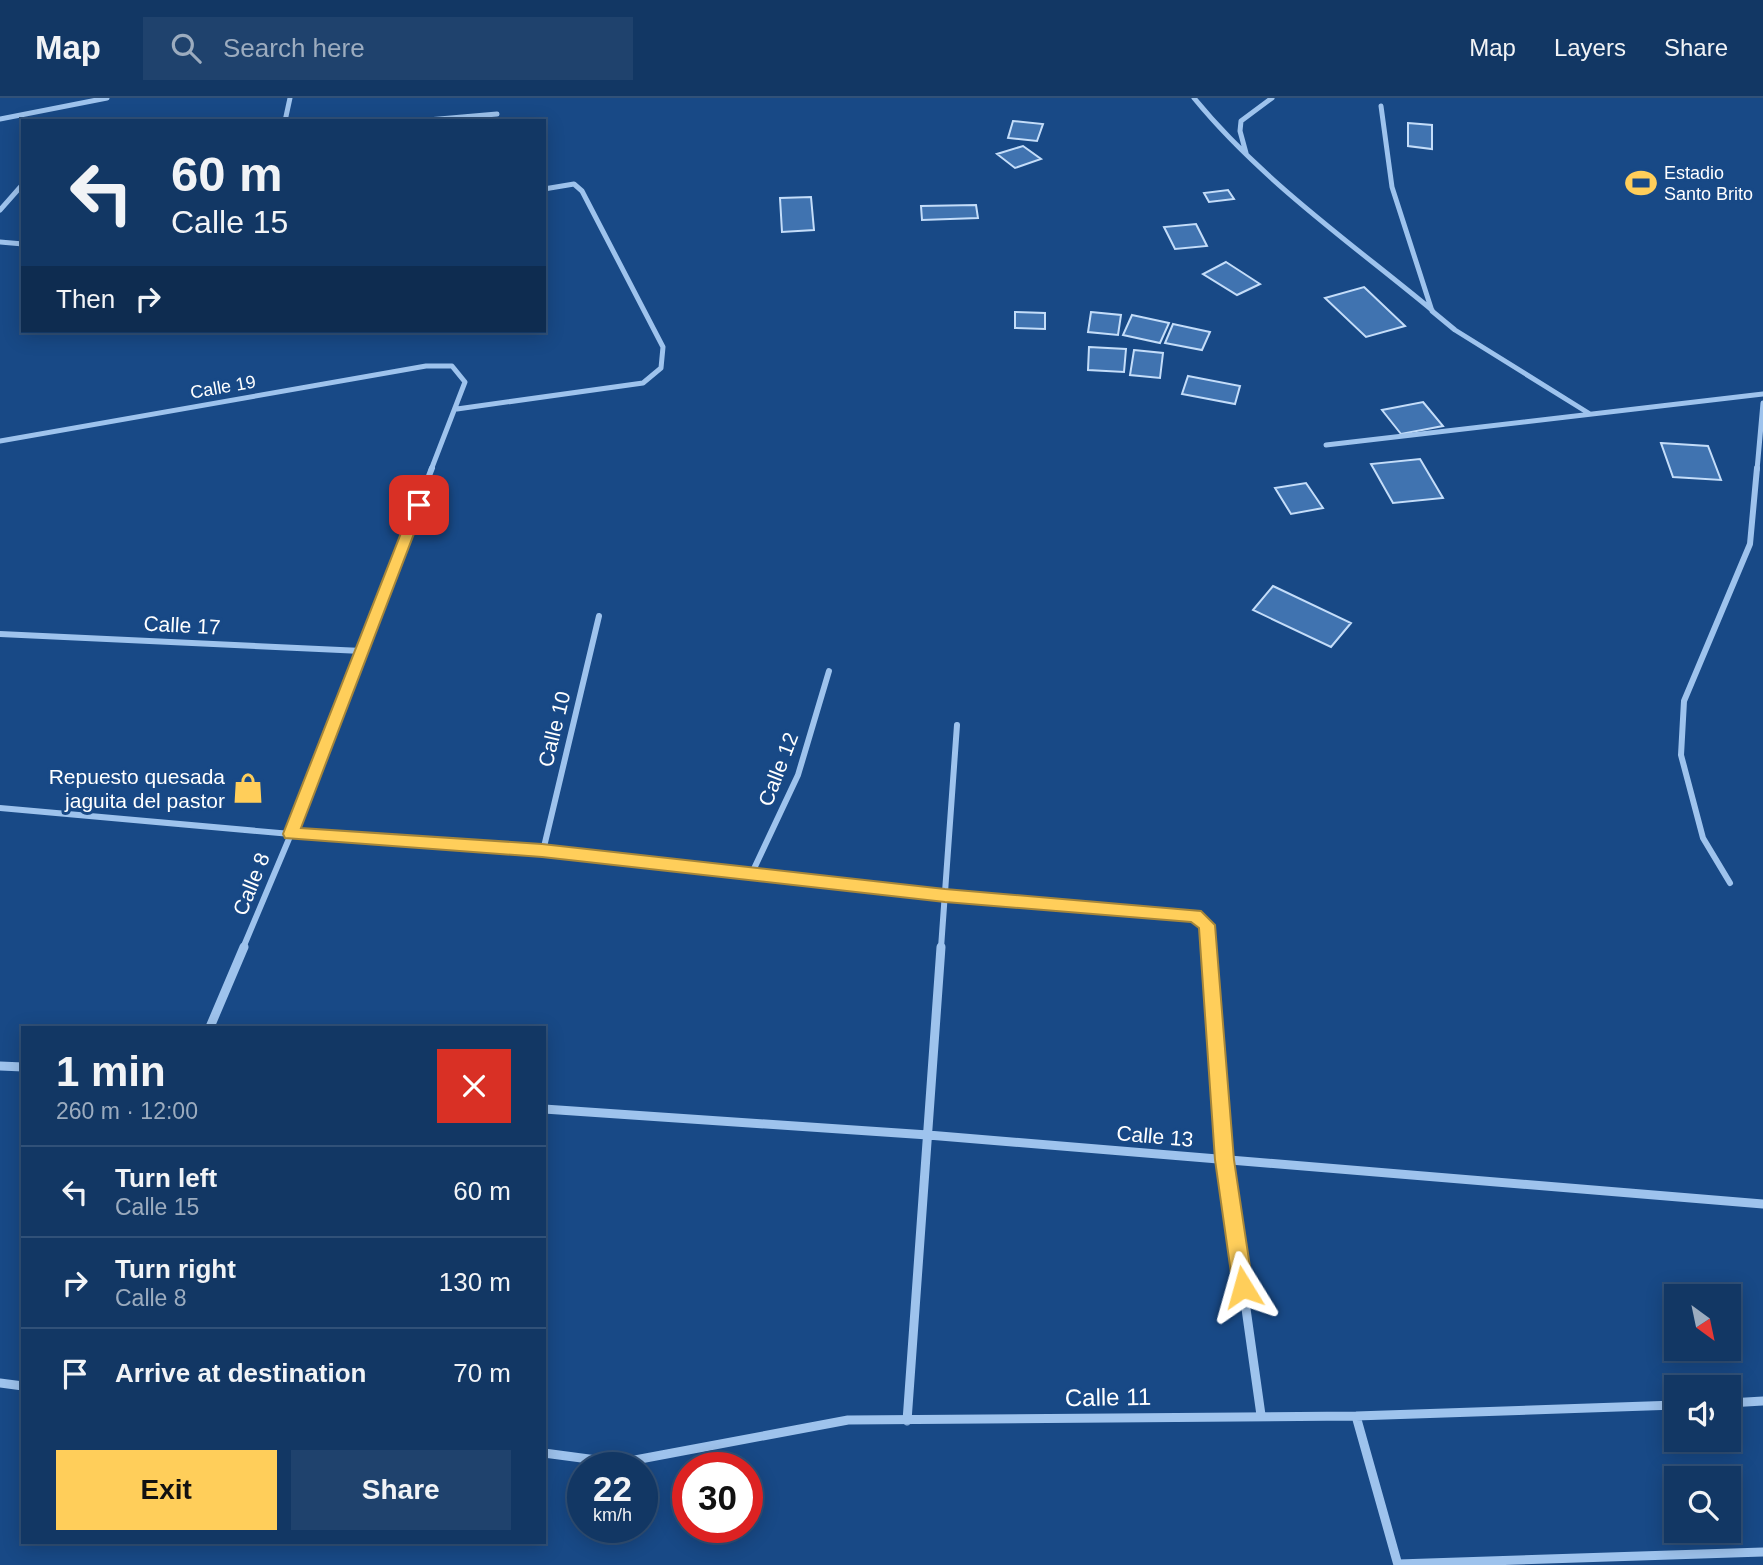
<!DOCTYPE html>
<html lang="en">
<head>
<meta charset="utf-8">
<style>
  :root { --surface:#123764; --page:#1f426d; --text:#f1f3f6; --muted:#9cacbf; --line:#315178; --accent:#ffce5a }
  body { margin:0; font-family:Arial,sans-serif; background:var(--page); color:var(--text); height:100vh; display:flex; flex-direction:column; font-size:26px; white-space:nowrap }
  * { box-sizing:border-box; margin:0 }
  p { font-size:23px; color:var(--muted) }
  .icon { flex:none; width:38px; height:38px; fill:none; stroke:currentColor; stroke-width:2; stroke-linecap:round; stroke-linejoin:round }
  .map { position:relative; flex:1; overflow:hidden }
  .panel { position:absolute; left:21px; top:928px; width:525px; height:518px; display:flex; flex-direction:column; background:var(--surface); border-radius:0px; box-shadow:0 4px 18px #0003,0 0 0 2px var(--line) }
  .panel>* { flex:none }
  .guide { position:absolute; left:21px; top:21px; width:525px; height:214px; border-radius:0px; box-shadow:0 4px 18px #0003,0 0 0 2px var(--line); background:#123764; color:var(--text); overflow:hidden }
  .needle { width:46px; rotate:147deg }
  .tools { position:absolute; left:1664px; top:1186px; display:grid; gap:14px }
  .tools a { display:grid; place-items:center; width:77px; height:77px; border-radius:0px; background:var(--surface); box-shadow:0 4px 18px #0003,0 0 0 2px var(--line); font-size:35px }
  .speed { position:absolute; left:567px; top:1354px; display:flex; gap:14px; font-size:35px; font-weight:700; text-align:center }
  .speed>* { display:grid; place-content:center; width:91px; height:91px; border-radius:50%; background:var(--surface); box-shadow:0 4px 18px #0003,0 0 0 2px var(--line); line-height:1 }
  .speed small { font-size:18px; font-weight:400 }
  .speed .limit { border:10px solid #d22; background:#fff; color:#111 }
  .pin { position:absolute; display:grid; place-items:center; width:60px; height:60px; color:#fff; margin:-30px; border-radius:14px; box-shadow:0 4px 10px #0006 }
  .me { position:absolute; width:77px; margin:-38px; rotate:352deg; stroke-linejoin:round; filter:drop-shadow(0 0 5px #0008) }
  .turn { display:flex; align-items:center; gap:24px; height:147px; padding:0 35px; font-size:32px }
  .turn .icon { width:91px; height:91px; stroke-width:2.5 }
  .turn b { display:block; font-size:49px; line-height:60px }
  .then { display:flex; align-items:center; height:66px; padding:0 35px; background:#0003; gap:14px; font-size:26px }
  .round { display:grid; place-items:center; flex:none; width:74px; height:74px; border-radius:0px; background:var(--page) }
  .head { display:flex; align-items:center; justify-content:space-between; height:119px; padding:0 35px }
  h1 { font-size:42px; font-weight:700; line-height:52px }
  .primary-button { display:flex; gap:14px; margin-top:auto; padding:14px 35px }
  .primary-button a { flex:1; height:80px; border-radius:0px; background:var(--accent); color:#111; font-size:28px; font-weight:700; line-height:80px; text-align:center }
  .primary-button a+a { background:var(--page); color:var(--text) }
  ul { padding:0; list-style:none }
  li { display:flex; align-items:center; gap:21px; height:91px; padding:0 35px; border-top:2px solid var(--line) }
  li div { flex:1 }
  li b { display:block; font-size:26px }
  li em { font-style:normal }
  header { display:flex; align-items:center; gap:42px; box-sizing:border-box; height:98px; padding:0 35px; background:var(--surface); border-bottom:2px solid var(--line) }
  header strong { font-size:33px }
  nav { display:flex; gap:38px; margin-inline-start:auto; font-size:24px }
  .search { width:490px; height:63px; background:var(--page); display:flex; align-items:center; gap:18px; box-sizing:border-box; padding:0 24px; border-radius:0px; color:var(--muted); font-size:26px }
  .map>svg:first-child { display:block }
  .building { fill:#4073b0; stroke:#c4ddf9; stroke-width:2 }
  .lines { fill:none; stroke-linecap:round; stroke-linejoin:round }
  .minor-far2 { stroke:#9ec3ed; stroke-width:5 }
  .minor-far1 { stroke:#9ec3ed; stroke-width:6 }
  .minor { stroke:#9ec3ed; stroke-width:9 }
  .route { fill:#ffce5a; stroke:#a6863a; stroke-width:2 }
  .labels { text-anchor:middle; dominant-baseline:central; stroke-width:6; stroke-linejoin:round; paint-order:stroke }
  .far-poi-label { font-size:18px; fill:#fff; stroke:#184986; text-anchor:start }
  .far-street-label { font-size:18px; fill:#fff; stroke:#184986 }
  .street-label { font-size:21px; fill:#fff; stroke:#184986 }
  .poi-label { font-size:21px; fill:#fff; stroke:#184986; text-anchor:end }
  .near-street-label { font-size:24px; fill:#fff; stroke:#184986 }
</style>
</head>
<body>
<header>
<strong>Map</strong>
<div class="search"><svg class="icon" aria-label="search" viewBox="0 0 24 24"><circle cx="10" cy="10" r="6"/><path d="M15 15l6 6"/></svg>Search here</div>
<nav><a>Map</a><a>Layers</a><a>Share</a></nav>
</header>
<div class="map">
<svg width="1763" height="1467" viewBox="0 0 1763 1467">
  <rect width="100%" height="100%" fill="#184986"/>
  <!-- building -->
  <path class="building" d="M1013,23L1043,26L1037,43L1008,40Z
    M1408,25L1432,27V51L1408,48Z
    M1023,48L1041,61L1015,70L997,56Z
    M1228,92L1234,101L1209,104L1204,95Z
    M811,99L814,132L782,134L780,100Z
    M976,107L978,120L922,122L921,108Z
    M1196,126L1207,148L1175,151L1164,129Z
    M1226,164L1260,186L1237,197L1203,176Z
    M1364,189L1405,228L1366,239L1325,200Z
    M1015,214L1045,215V231L1015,230Z
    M1091,214L1121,217L1118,237L1088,234Z
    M1132,217L1169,225L1160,245L1123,237Z
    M1173,226L1210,234L1202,252L1165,245Z
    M1089,249L1126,251L1124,274L1088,272Z
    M1134,252L1163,255L1160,280L1130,277Z
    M1188,278L1240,288L1235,306L1182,296Z
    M1423,304L1443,328L1401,336L1382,312Z
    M1661,345L1708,348L1721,382L1673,379Z
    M1420,361L1443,400L1393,405L1371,366Z
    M1306,385L1323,410L1291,416L1275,390Z
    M1273,488L1351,525L1331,549L1253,512Z"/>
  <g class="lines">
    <!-- minor-far2 -->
    <path class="minor-far2" d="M1194,0C1261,82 1351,145 1432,212
      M1381,8L1392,89L1432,213L1455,232L1590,316
      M0,21L107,0
      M285,23L290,0
      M416,23L497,16
      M1246,55L1240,33L1241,23L1272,0
      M0,112L23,86
      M0,144L23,146
      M457,311L643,285L661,270L663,249L582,93L574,86L544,91
      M0,343L426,268H452L465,284L431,372
      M1326,347L1763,296
      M1757,372L1763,305"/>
    <!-- minor-far1 -->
    <path class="minor-far1" d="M0,536L362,553
      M0,710L291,736L543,753L945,797L1195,817L1207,827L1209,850
      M543,753L599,518
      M751,777L798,677L829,573
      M1730,785L1703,740L1681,657L1684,603L1750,446L1757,370
      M243,850L291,736L432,370
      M941,850L957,627"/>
    <!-- minor -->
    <path class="minor" d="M1209,849L1225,1062L1261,1317
      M210,929L244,849
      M0,968L23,969
      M544,1011L928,1037L1763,1106
      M0,1285L23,1288
      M1729,1305L1763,1303
      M1356,1318L1398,1467
      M907,1323L941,849
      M544,1355L619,1365L848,1322L1356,1318L1676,1307
      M1398,1466L1763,1454"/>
  </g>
  <!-- route -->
  <path class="route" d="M419,403L425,407L301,730L542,746L945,791L1201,813L1215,827L1234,1062L1253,1189L1250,1196L1243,1199L1236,1196L1233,1189L1215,1062L1199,830L1191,824L945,804L542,759L285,740L283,736L412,407Z"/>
  <!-- icons -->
  <defs>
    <symbol id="stadium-bare" viewBox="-9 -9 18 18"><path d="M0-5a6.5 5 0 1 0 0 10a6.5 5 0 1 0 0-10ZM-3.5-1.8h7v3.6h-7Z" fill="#ffce5a" stroke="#184986" stroke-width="2.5" paint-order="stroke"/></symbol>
    <symbol id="shop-bare" viewBox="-9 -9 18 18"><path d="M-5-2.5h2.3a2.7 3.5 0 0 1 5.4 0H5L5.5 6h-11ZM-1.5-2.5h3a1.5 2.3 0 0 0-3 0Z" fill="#ffce5a" stroke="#184986" stroke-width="2.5" paint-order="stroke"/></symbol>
  </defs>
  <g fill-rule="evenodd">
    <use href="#stadium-bare" x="1619" y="63" width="44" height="44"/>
    <use href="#shop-bare" x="226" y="668" width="44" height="44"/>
  </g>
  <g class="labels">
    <!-- far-poi labels -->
    <g class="far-poi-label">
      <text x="1664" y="75">Estadio<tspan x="1664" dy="21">Santo Brito</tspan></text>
    </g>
    <!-- far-street labels -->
    <g class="far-street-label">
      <text transform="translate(223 289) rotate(-10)">Calle 19</text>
    </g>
    <!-- street labels -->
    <g class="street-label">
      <text transform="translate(182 527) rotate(3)">Calle 17</text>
      <text transform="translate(554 631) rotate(-76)">Calle 10</text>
      <text transform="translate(778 671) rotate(-69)">Calle 12</text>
      <text transform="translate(251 786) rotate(-68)">Calle 8</text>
      <text transform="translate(1155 1038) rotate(5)">Calle 13</text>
    </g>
    <!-- poi labels -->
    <g class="poi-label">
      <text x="225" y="678">Repuesto quesada<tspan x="225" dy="24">jaguita del pastor</tspan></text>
    </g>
    <!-- near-street labels -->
    <g class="near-street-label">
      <text transform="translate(1108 1299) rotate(-1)">Calle 11</text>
    </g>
  </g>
</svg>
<div class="tools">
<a><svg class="needle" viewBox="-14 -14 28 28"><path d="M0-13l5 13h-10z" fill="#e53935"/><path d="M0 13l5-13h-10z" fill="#9cacbf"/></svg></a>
<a><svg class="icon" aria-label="sound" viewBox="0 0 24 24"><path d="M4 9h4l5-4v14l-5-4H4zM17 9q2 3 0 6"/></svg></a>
<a><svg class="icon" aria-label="search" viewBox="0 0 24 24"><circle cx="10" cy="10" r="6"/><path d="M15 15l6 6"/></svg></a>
</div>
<div class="speed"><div>22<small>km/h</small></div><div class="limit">30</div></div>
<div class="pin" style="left:419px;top:407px;background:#d93025"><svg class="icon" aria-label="arrive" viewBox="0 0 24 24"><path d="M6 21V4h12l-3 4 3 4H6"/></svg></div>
<svg class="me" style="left:1243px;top:1189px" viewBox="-20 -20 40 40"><path d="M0-17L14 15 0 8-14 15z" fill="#ffce5a" stroke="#fff" stroke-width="4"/></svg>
<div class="guide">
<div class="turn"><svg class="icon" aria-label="left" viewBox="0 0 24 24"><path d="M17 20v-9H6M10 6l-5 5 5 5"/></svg><div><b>60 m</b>Calle 15</div></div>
<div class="then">Then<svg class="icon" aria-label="right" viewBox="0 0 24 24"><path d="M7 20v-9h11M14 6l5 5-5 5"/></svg></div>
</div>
<section class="panel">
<div class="head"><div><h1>1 min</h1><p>260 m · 12:00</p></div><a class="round" style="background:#d93025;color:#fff"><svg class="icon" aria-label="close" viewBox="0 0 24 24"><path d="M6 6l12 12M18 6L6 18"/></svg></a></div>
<ul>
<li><svg class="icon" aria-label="left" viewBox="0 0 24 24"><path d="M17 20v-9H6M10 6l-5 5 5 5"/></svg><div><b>Turn left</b><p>Calle 15</p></div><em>60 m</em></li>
<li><svg class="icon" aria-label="right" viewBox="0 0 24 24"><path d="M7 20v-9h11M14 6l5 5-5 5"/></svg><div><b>Turn right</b><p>Calle 8</p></div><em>130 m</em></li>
<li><svg class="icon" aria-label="arrive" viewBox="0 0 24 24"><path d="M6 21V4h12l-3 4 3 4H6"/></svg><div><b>Arrive at destination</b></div><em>70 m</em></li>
</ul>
<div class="primary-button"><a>Exit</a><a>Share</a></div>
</section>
</div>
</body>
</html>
